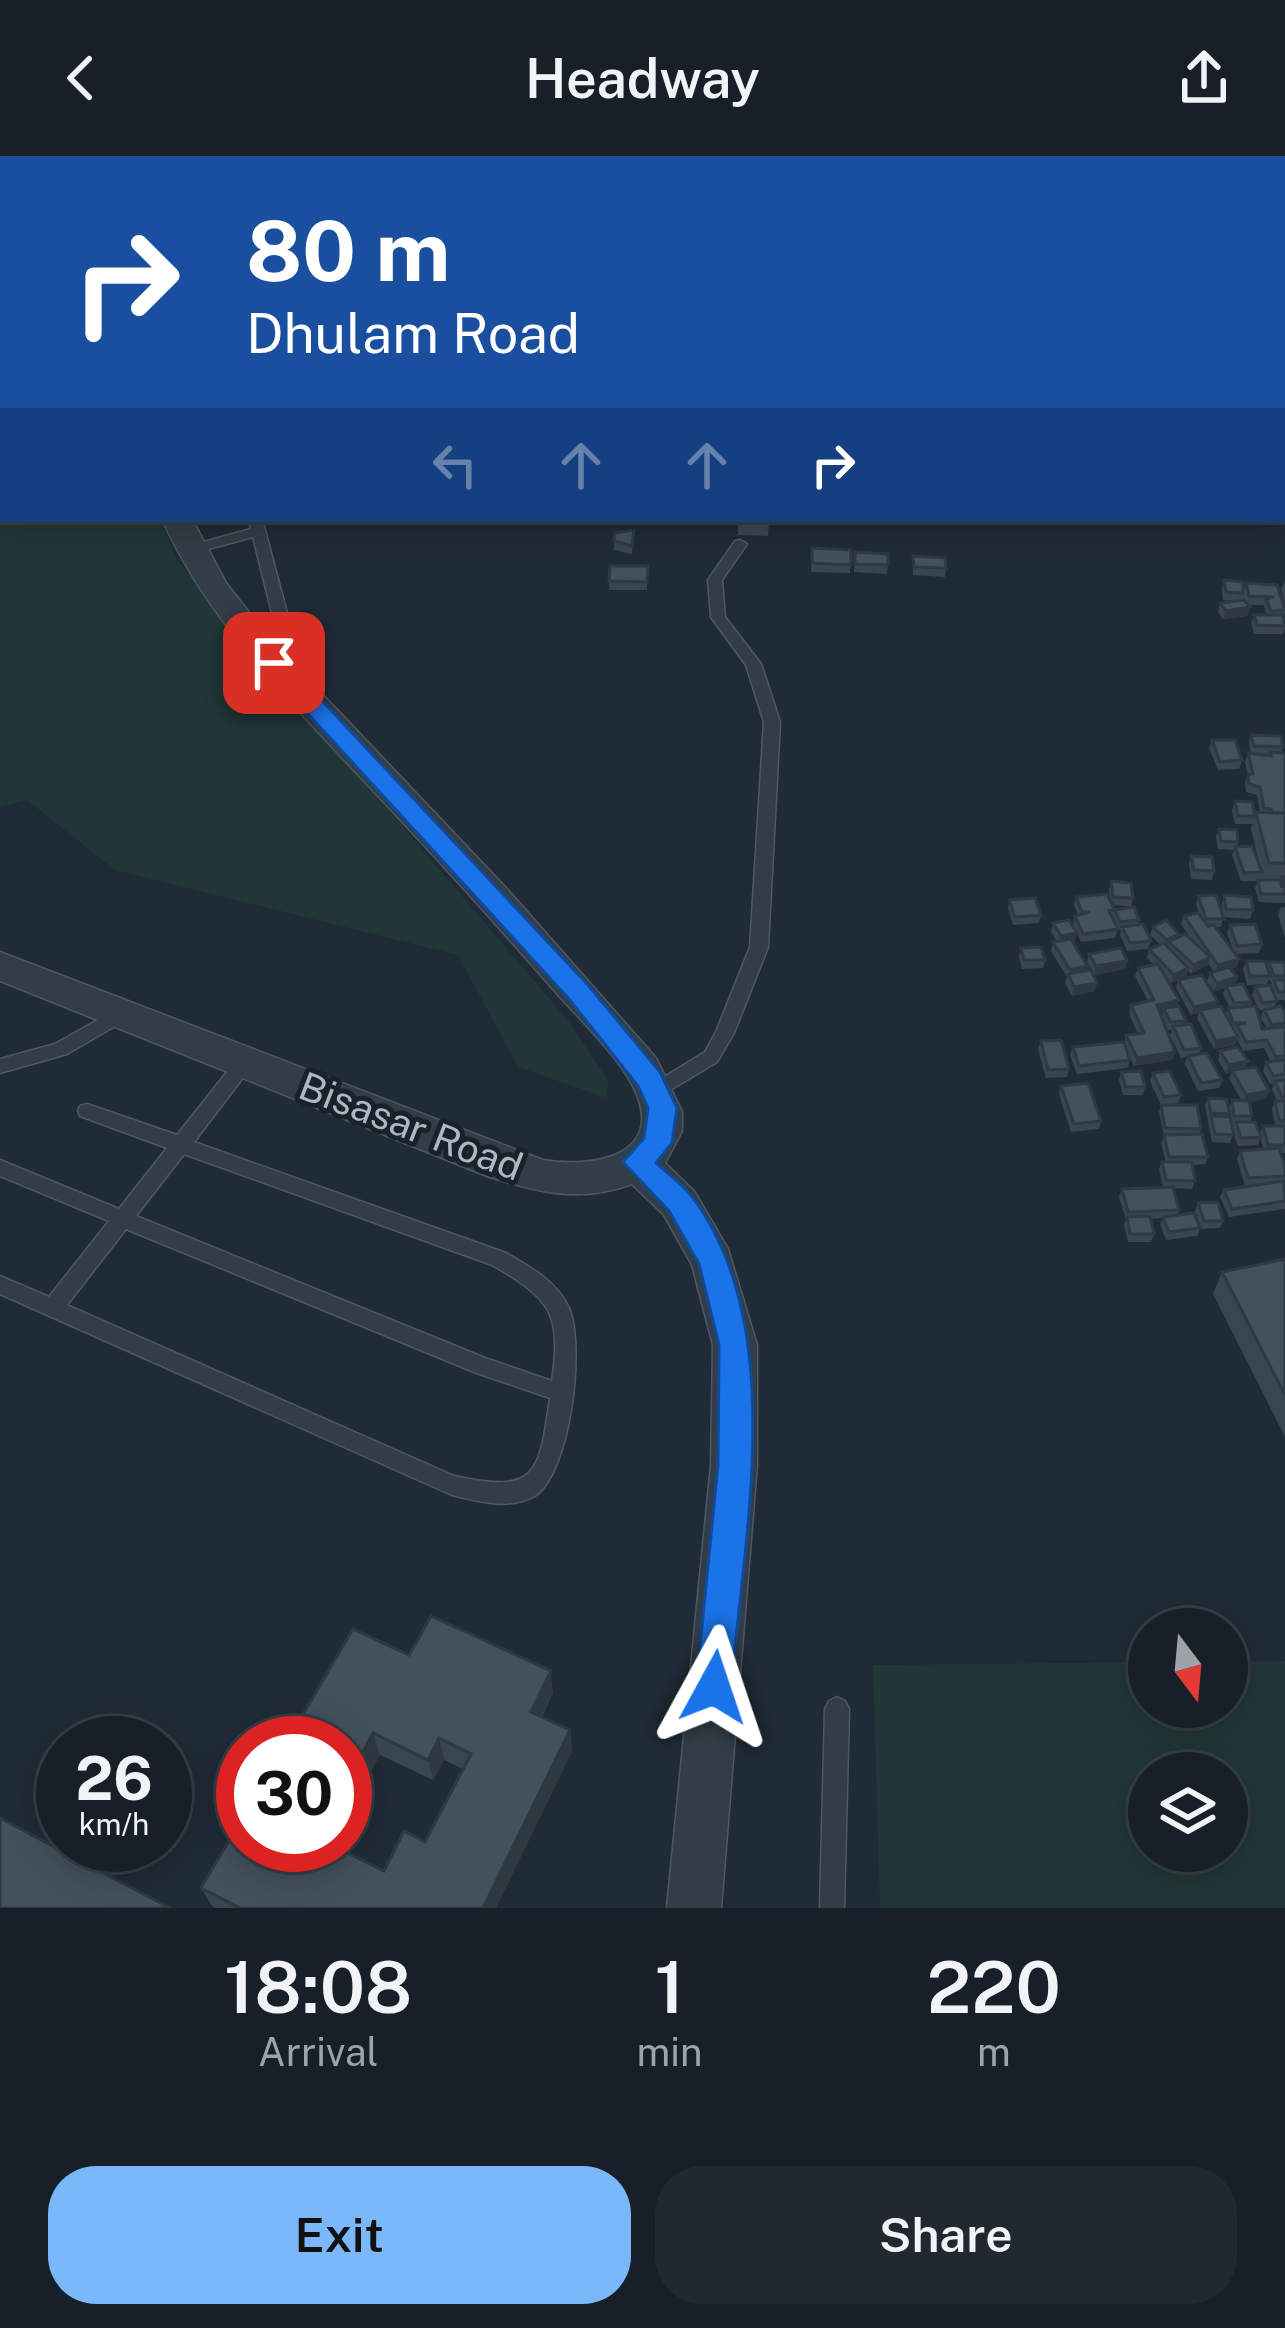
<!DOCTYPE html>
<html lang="en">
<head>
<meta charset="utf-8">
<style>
  :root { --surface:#172028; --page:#202830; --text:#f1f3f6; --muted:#9ea3a8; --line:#363e45; --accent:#7bb8fa }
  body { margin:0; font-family:"Public Sans",sans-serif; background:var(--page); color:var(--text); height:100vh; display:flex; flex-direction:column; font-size:45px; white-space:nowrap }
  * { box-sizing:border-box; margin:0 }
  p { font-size:39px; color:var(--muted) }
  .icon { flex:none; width:66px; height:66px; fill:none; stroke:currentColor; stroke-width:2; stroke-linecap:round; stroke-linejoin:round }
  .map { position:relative; height:1752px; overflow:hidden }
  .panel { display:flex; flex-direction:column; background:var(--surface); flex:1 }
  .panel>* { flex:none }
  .hud { position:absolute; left:0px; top:0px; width:1287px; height:366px; box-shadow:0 6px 30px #0003,0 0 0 3px var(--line); background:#1a4fa0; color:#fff; overflow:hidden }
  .needle { width:78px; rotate:164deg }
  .fabs { position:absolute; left:1128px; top:1452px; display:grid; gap:24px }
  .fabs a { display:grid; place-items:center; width:120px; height:120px; border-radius:50%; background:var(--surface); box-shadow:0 6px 30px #0003,0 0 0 3px var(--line); font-size:60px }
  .speed { position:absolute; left:36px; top:1560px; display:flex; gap:24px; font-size:60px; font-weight:700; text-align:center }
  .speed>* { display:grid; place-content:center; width:156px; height:156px; border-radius:50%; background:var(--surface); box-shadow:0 6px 30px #0003,0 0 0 3px var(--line); line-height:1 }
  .speed small { font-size:30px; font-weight:400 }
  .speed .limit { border:18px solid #d22; background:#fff; color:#111 }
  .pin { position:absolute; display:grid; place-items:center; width:102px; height:102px; color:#fff; margin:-51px; border-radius:24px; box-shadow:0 6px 18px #0006 }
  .me { position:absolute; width:132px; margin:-66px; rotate:5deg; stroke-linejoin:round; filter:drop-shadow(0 0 9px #0008) }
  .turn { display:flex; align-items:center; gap:42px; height:252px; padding:0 48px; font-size:54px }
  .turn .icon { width:156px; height:156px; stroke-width:2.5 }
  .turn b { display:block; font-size:84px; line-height:102px }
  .lanes { display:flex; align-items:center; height:114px; padding:0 48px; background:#0003; justify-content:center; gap:60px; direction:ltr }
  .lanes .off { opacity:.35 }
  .eta { display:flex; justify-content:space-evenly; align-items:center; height:204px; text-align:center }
  .eta b { font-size:72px; font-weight:600; line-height:84px }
  .action { display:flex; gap:24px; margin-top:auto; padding:24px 48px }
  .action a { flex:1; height:138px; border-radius:48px; background:var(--accent); color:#111; font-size:48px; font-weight:600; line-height:138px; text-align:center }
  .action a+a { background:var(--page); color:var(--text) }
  header { display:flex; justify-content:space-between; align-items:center; height:156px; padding:0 48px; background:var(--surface); font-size:54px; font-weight:600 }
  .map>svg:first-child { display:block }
  .green { fill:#213737; fill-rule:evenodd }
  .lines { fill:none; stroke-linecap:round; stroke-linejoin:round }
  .lane-casing { stroke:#4d5862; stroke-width:3 }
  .street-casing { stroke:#4d5862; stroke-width:3 }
  .lane { fill:#323d47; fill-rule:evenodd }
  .street { fill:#323d47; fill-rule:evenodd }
  .wall { fill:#394651; fill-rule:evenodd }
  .shaded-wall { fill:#2e3942 }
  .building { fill:#42515e; stroke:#2e3942; stroke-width:3 }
  .route { fill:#1a73e8; stroke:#114b97; stroke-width:3 }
  .labels { text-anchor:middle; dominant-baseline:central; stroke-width:10; stroke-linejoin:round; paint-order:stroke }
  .street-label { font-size:39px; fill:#acb8c4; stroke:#18222b }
</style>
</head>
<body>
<header><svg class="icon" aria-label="back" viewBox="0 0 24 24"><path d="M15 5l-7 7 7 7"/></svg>Headway<svg class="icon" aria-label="share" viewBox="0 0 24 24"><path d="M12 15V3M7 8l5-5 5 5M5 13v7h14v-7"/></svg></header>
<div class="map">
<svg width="1285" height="1752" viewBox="0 0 1285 1752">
  <rect width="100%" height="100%" fill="#1f2b36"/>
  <!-- green -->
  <path class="green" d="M0,0L102,3H3V363H160L178,406L570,867L608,924L607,942L518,911L458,799L115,714L27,644L0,651Z
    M1285,1505V1752H880L873,1509L1149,1506V1551H1227V1506ZM1149,1617H1227V1695H1149Z"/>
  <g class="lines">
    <defs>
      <path id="lane" d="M335,0H347L344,3H332Z
        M373,0H385L383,3H371Z
        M390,0H402L399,3H387Z
        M432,0H444L442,3H430Z
        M640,0H652L654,3H642Z
        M1284,93H1285V101H1284Z
        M248,363H262L305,525L302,528H292L289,525L253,381L190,398L183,394L185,391L251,373Z
        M740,384L747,388L722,424L725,461L761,508L780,566L768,791L734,877L717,906L655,943L648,941L646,936L648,931L705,896L716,876L750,791L764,566L746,509L711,461L708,424L735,385Z
        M121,851L130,858L127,863L67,898L0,917V903L55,888Z
        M245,899L251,901L254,906L251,911L194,986L506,1097C530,1111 555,1124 568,1150C586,1186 571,1320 533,1341C508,1354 478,1345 452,1339L0,1138V1120L49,1141L109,1065L0,1020V1004L119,1053L167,992L80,960L78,955L80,950L87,948L177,979L239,901ZM184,998L492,1109C550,1142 562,1157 552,1225L485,1202L136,1060ZM126,1073L474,1216L550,1242C539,1319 537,1338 454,1320L67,1149Z
        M837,1541L845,1545L849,1553L844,1752H820L825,1553L829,1545Z"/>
      <path id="street" d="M105,0H129V3H105Z
        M162,363H192L226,427L269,482L507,733L656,902L682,956V975L665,1007L694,1035L728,1093L757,1189V1309L721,1752H667L711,1309L713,1189L692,1109L664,1059L632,1028C580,1047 539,1037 487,1020L0,825V796L543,1004C583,1011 655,1005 640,948C631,911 577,861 552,832C486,756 418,682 349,609C277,532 206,460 162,363Z"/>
    </defs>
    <!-- lane casing -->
    <use href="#lane" class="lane-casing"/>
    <!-- street casing -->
    <use href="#street" class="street-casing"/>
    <!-- lane -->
    <use href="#lane" class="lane"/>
    <!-- street -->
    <use href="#street" class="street"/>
  </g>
  <!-- wall -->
  <path class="wall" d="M290,0H314L312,3H291Z
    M345,0H371L368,3H345Z
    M738,363H769L768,380L738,379Z
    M634,374L632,398L614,394L615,377Z
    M812,393L851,394L850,417L811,416Z
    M855,396L888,409L887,418L854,416Z
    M913,400L946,412L945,421L913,419Z
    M610,410H648L647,434H609Z
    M1224,424L1243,435L1246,427L1285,450L1281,433L1285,424V457L1283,462L1285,472L1283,478H1254L1251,467L1254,459H1266L1264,449H1248L1250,451L1247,460L1223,463L1218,456L1220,447L1235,445L1223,444L1222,433Z
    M1251,579L1283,591L1281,597H1285V747L1259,746L1255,732L1258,725H1241L1232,699L1234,694L1218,693L1216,681L1219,673L1238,686L1237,691L1260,711L1251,673L1252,668H1235L1232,654L1235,645L1255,660L1256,656H1260L1257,639L1246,636L1245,627L1248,619L1245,606L1248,597L1251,598L1249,587Z
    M1212,584L1242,604L1239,613L1218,614L1209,592Z
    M1191,700L1214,715L1212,724L1191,723L1189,708Z
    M1111,725L1133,742L1131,751L1113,749L1115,754L1139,764L1138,769L1151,785L1148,793L1127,795L1120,779L1121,774L1118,773L1115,782L1081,786L1077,777L1075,785L1072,786L1095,835L1072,840L1065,827L1067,821L1051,795L1053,786H1057L1051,776L1053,767L1076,776L1073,768L1075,760L1078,759L1074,749L1076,741L1110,744L1109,734Z
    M1224,739L1253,754L1250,763L1223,761L1221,771H1216L1233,794L1227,777L1230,769L1262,788L1259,797L1236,798L1239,803L1237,811L1231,813L1237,821L1235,829L1252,846L1250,851L1262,873H1267L1261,862L1263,854L1260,855L1252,839L1255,831H1271L1272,828L1269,823L1267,828L1247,829L1243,813L1246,805L1267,811L1269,806H1285V844H1277L1274,852L1285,856V997H1280L1285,1020V1053L1229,1061L1220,1041L1224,1034L1245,1030L1237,1003L1240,995L1264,993L1260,982L1258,989L1238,990L1233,976L1230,987L1212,986L1205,950L1208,942L1229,952L1232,944H1241L1229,922L1232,916L1226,918L1218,904L1220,895L1248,905L1245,912L1269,935L1265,943L1250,946L1252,960L1250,966L1260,977L1263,970H1275L1272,953L1275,945H1277L1272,933L1274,927L1270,928L1263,915L1266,906H1271L1264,892L1243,895L1237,883L1235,889L1214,893L1197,862L1199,857L1191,859L1176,832L1178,824L1171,827L1167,823L1179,844L1177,850L1186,865L1184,869L1201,892L1199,898L1222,924L1219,932L1198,935L1185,908L1187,901L1181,902L1170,879L1172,874H1168L1162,860L1163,855L1160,856L1172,904L1134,910L1125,891L1130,904L1128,912L1077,918L1070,899L1073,891L1124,887L1126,879L1138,878L1129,857L1131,849L1148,845L1135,820L1138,812L1154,809L1147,802L1149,793L1161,789L1150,779L1153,771L1193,786L1181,768L1184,760L1199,757L1196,748L1198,740L1223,761L1222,747ZM1208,807L1214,816L1210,817L1207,825L1214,835L1225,832L1223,838L1230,852H1228L1226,858L1216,851L1218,846L1179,824L1186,821L1188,814L1191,818Z
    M1009,744L1041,759L1039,767L1013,769L1008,752Z
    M1281,751H1285V782L1278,759Z
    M1021,792L1045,804L1043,812L1022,813L1019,800Z
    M1089,798L1127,805L1125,813L1094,819L1087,806Z
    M1041,885L1069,913L1067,921L1046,922L1038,893Z
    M1121,916L1145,931L1143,939H1123L1119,924Z
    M1153,917L1181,939L1178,947L1166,949L1201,973L1199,979L1208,1001L1205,1008L1192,1009L1195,1025L1192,1033L1173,1032L1179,1054L1177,1059L1200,1072L1197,1080L1166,1084L1160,1068L1163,1062L1150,1063L1154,1078L1151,1086H1128L1124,1069L1126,1064L1119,1041L1122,1033L1163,1031L1159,1013L1162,1006H1166L1161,987L1164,980L1159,956L1161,949L1150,925Z
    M1061,930L1101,965L1099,973L1071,976L1059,938Z
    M1198,1047L1223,1065L1220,1072L1201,1073L1195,1055Z
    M1285,1103V1281L1213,1138L1222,1116Z
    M409,1499L553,1537L542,1561L570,1574L572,1595L496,1752H216L212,1750L201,1732L384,1715L425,1686L463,1613L444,1604L433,1624L380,1599L345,1662V1587Z"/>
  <!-- shaded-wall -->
  <path class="shaded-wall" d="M1250,451L1247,460L1223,463L1226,455Z
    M1077,777L1075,785L1059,789L1061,780Z
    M1210,801L1208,809L1191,818L1194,809Z
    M1239,803L1237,811L1215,817L1218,809Z
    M1127,805L1125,813L1094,819L1096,810Z
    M1087,810L1085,818L1068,822L1070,814Z
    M1188,812L1186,821L1171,827L1174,819Z
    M1237,821L1235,830L1214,835L1217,827Z
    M1097,827L1095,835L1072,840L1074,831Z
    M1179,844L1176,852H1164L1163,855L1154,857L1157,849Z
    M1218,846L1215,854H1200L1199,857L1191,859L1194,851Z
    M1238,881L1235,889L1214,893L1216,885Z
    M1175,896L1172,904L1134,910L1137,902Z
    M1248,905L1245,913L1226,918L1229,909Z
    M1269,935L1265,943L1243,947L1246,939Z
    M551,1515L553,1537L533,1577L531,1556Z
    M570,1574L572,1595L496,1752H483Z
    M373,1577L380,1599L345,1662V1629Z
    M439,1582L444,1604L433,1624L428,1604Z"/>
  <!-- building -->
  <path class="building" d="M181,0H204L205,3H181Z
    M401,0H421L419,3H398Z
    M634,374L632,390L614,385L615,377Z
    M812,392L851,394V409L812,407Z
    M855,396L888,398V409L855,408Z
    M913,400L945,402L946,412L914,411Z
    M610,410H648L647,426L609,425Z
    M1224,424L1243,426V437L1226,436Z
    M1246,427L1277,429L1285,454L1271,455L1266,443L1274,441L1249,440Z
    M1244,444L1250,451L1226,455L1220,447Z
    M1254,459H1283L1285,470L1257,469Z
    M1251,579L1281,580L1283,591L1254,590Z
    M1212,584H1235L1242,604L1220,606Z
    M1270,596L1285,597V657H1271V653L1264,652L1260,631L1249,628L1248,619L1253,618L1248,597L1271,600Z
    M1235,645L1252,646L1255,660H1238Z
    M1256,656L1285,657V707H1269Z
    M1219,673L1237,674L1238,686L1221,685Z
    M1252,690L1262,716L1244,717L1235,691Z
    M1191,700L1212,701L1214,715L1194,714Z
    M1282,721H1285V738H1261L1258,724H1280L1282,732Z
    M1111,725L1131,727L1133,742L1113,741Z
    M1107,738L1115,754L1109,755L1118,773L1083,778L1075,760L1090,756H1082L1076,741Z
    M1216,739L1224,763H1206L1198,740Z
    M1224,739L1251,741L1253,754L1226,753Z
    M1035,742L1041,759L1015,761L1009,744Z
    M1134,751L1139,764L1120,766L1115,754Z
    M1198,757L1208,770L1214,769L1239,803L1218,809L1184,760Z
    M1069,764L1077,777L1061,780L1053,767Z
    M1166,764L1179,778L1167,784L1153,771Z
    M1143,768L1151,785L1130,787L1122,771Z
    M1255,768L1262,788L1237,790L1230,769Z
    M1185,778L1210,801L1194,809L1169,786Z
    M1071,783L1087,810L1070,814L1053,786Z
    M1164,787L1188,812L1174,819L1149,793Z
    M1041,791L1045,804H1024L1021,792Z
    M1121,792L1127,805L1096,810L1089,798Z
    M1246,805H1265L1270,820H1250Z
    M1269,806H1285V820H1274Z
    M1158,808L1179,844L1157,849L1175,896L1137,902L1126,879L1144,877L1131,849L1154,844L1138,812Z
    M1229,811L1237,821L1217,827L1210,817Z
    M1091,814L1097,827L1074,831L1068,818Z
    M1202,819L1218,846L1194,851L1178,824Z
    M1274,824H1285V836H1278Z
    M1243,828L1252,846L1234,847L1226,830Z
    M1270,829L1277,845L1263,847L1255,831Z
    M1179,850L1186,865L1170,866L1164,852Z
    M1221,850L1238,881L1216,885L1200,854Z
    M1256,850L1262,873L1285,871V900L1276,901L1267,884L1246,886L1237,869L1246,867H1233L1228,852Z
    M1281,850L1285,856V867L1272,869L1264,854Z
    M1191,868L1201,892L1184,894L1173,870Z
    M1061,884L1069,913L1048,914L1041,885Z
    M1124,886L1130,904L1079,910L1073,891Z
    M1238,891L1248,905L1229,909L1220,895Z
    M1207,897L1222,924L1201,927L1188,900Z
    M1285,904V918L1273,920L1266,906Z
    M1256,911L1269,935L1246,939L1232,914Z
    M1141,915L1145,931H1126L1121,916Z
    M1170,915L1181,939L1164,941L1153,917Z
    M1285,924V940L1282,941L1275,925Z
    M1088,927L1101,965L1074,968L1061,930Z
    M1208,942L1226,943L1230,958L1211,957Z
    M1232,944L1249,945L1252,960H1234Z
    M1275,945H1285V965L1279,964Z
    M1161,949H1197L1201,973L1165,972Z
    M1211,960L1230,961L1234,979L1215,978Z
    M1236,966H1255L1261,981L1241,982Z
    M1263,970H1285V989H1268Z
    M1202,978L1208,1001H1169L1164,979Z
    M1279,992L1285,1010V1020L1248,1022L1240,995Z
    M1162,1006H1192L1195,1025L1166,1024Z
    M1284,1025L1285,1045L1232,1053L1224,1034Z
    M1173,1031L1179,1054L1128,1056L1122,1033Z
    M1218,1046L1223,1065H1204L1198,1047Z
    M1194,1057L1200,1072L1169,1076L1163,1061Z
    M1150,1060L1154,1078H1130L1127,1061Z
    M1285,1103V1239L1222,1116Z
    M431,1460L551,1515L531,1556L570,1574L483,1752H240L201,1732L243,1661V1689H332L384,1715L404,1675L425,1686L471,1598L439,1582L428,1604L373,1577L345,1629V1587H286L353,1473L409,1499Z
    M0,1662L170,1752H0Z"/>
  <!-- route -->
  <path class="route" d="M274,500L282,502L588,829L660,916L677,952L672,987L656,1007C667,1017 681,1027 690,1038C790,1166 744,1380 731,1531L726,1543L714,1548L701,1543L696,1531L718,1309L719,1189L699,1108L669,1055L623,1006L644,982L648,952L638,930L569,843L266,512V502Z"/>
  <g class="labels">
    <!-- street labels -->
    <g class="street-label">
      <text transform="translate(411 970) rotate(21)">Bisasar Road</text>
    </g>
  </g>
</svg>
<div class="fabs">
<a><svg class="needle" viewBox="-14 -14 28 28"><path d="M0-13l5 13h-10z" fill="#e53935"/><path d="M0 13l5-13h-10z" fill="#9ea3a8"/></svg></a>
<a><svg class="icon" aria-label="layers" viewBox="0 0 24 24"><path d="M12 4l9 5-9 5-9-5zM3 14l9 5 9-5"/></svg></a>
</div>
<div class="speed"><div>26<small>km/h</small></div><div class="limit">30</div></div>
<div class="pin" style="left:274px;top:507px;background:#d93025"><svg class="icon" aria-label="arrive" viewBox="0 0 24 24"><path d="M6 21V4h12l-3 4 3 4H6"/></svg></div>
<svg class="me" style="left:714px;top:1531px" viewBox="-20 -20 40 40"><path d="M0-17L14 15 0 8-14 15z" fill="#1a73e8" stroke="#fff" stroke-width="4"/></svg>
<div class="hud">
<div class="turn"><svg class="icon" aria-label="right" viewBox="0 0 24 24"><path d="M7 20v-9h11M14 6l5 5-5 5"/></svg><div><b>80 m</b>Dhulam Road</div></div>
<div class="lanes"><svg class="icon off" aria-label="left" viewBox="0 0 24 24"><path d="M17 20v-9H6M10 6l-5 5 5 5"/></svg><svg class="icon off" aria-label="ahead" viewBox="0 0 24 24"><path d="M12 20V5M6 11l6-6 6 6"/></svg><svg class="icon off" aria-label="ahead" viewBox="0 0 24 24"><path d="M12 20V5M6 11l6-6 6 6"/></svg><svg class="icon" aria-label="right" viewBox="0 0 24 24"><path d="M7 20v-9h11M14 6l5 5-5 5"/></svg></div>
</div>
</div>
<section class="panel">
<div class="eta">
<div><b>18:08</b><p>Arrival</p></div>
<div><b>1</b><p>min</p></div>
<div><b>220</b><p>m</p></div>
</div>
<div class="action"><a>Exit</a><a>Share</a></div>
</section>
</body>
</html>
